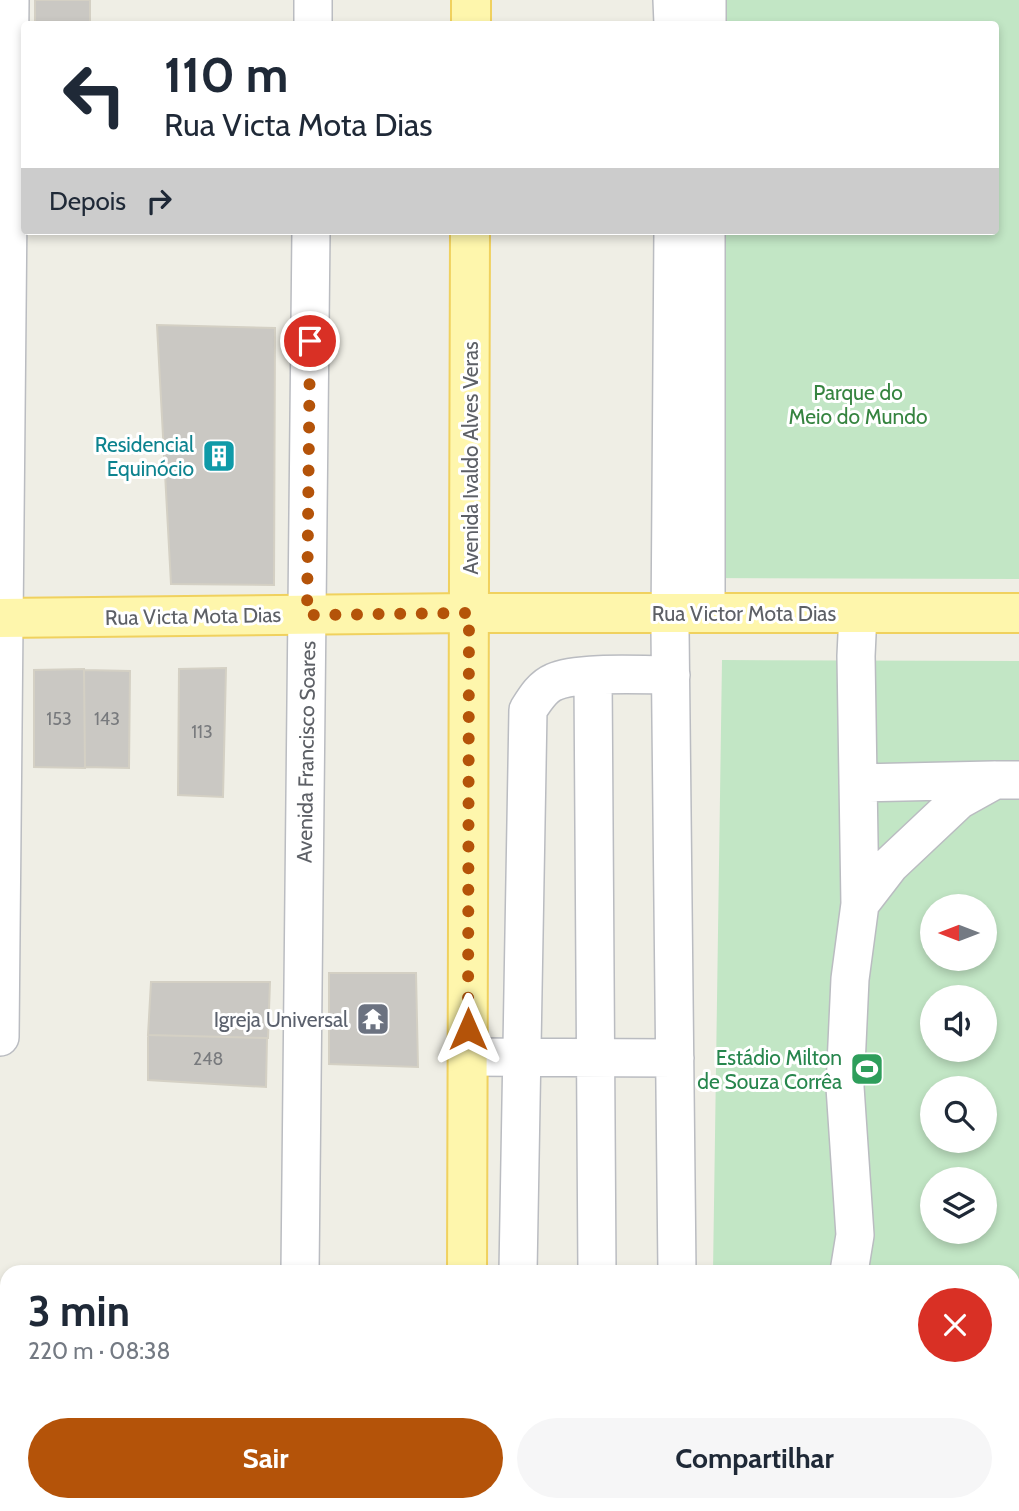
<!DOCTYPE html>
<html lang="pt">
<head>
<meta charset="utf-8">
<style>
  :root { --surface:#fff; --page:#f6f6f7; --text:#1f2937; --muted:#747a83; --accent:#b45309 }
  body { margin:0; font-family:Cabin,sans-serif; background:var(--page); color:var(--text); height:100vh; display:flex; flex-direction:column; font-size:26px; white-space:nowrap }
  * { box-sizing:border-box; margin:0 }
  p { font-size:23px; color:var(--muted) }
  .icon { flex:none; width:38px; height:38px; fill:none; stroke:currentColor; stroke-width:2; stroke-linecap:round; stroke-linejoin:round }
  .map { position:relative; flex:1; overflow:hidden }
  .drawer { position:absolute; left:0px; top:1265px; width:1020px; height:247px; display:flex; flex-direction:column; background:var(--surface); border-radius:21px 21px 0 0; box-shadow:0 4px 10px #0003 }
  .drawer>* { flex:none }
  .hud { position:absolute; left:21px; top:21px; width:978px; height:214px; border-radius:7px; box-shadow:0 4px 10px #0003; background:#fff; color:var(--text); overflow:hidden }
  .needle { width:46px; rotate:270deg }
  .buttons { position:absolute; left:920px; top:894px; display:grid; gap:14px }
  .buttons a { display:grid; place-items:center; width:77px; height:77px; border-radius:50%; background:var(--surface); box-shadow:0 4px 10px #0003; font-size:35px }
  .pin { position:absolute; display:grid; place-items:center; width:60px; height:60px; color:#fff; margin:-30px; border:4px solid #fff; border-radius:50%; box-shadow:0 2px 7px #0007 }
  .me { position:absolute; width:77px; margin:-38px; rotate:0deg; stroke-linejoin:round; filter:drop-shadow(0 0 5px #0008) }
  .turn { display:flex; align-items:center; gap:24px; height:147px; padding:0 28px; font-size:32px }
  .turn .icon { width:91px; height:91px; stroke-width:2.5 }
  .turn b { display:block; font-size:49px; line-height:60px }
  .then { display:flex; align-items:center; height:66px; padding:0 28px; background:#0003; gap:14px; font-size:26px }
  .round { display:grid; place-items:center; flex:none; width:74px; height:74px; border-radius:37px; background:var(--page) }
  .overview { display:flex; align-items:center; justify-content:space-between; height:119px; padding:0 28px }
  h1 { font-size:42px; font-weight:800; line-height:52px }
  .action { display:flex; gap:14px; margin-top:auto; padding:14px 28px }
  .action a { flex:1; height:80px; border-radius:42px; background:var(--accent); color:#fff; font-size:28px; font-weight:800; line-height:80px; text-align:center }
  .action a+a { background:var(--page); color:var(--text) }
  .map>svg:first-child { display:block }
  .education { fill:#dfddd3 }
  .green { fill:#c2e6c5; fill-rule:evenodd }
  .building { fill:#cac8c3; stroke:#d4d0c4; stroke-width:2 }
  .lines { fill:none; stroke-linecap:round; stroke-linejoin:round }
  .minor-casing { stroke:#babcc1; stroke-width:40 }
  .major-casing { stroke:#f0d15e; stroke-width:42 }
  .minor { stroke:#fff; stroke-width:37 }
  .major { stroke:#fef6ac; stroke-width:38 }
  .route { stroke:#b45309; stroke-width:12; stroke-dasharray:0 21.6 }
  .labels { text-anchor:middle; dominant-baseline:central; stroke-width:6; stroke-linejoin:round; paint-order:stroke }
  .number-label { font-size:18px; fill:#787a7d }
  .park-label { font-size:21px; fill:#368440; stroke:#fff }
  .culture-label { font-size:21px; fill:#0d838f; stroke:#fff; text-anchor:end }
  .street-label { font-size:21px; fill:#5d6066; stroke:#fff }
  .worship-label { font-size:21px; fill:#5b616d; stroke:#fff; text-anchor:end }
  .leisure-label { font-size:21px; fill:#27864d; stroke:#fff; text-anchor:end }
</style>
</head>
<body>
<div class="map">
<svg width="1019" height="1511" viewBox="0 0 1019 1511">
  <rect width="100%" height="100%" fill="#efeee5"/>
  <!-- education -->
  <path class="education" d="M497,1505L1019,1507V1511H497Z"/>
  <!-- green -->
  <path class="green" d="M689,0H1019V579L701,578L694,231H996V24H689Z
    M722,660L1019,661V1451H1013V1272H713ZM933,906H985V959H933ZM933,998H985V1050H933ZM933,1088H985V1141H933ZM933,1180H985V1232H933Z"/>
  <!-- building -->
  <path class="building" d="M35,0H90V24H35Z
    M157,325L275,328L274,585L171,584Z
    M226,668L223,797L178,795L179,669Z
    M84,669L85,768L34,767V670Z
    M84,670L130,671L129,768L85,767Z
    M329,973H416L418,1067L329,1064Z
    M151,982H270L268,1038L148,1035Z
    M148,1035L267,1038L266,1087L148,1080Z"/>
  <g class="lines">
    <defs>
      <path id="minor" d="M672,0L673,24
        M313,24V0
        M707,24V0
        M673,231L670,629L677,1272
        M706,613V231
        M858,613L856,656L860,904
        M593,676L597,1272
        M858,783L993,780
        M0,1037L10,0
        M468,1057L675,1058
        M300,1272L311,231
        M518,1272L528,710C535,699 542,687 554,682C577,671 645,675 671,675
        M849,1272L855,1235L845,1087L850,979L860,904L890,865L959,800L995,780H1019
        M0,1364H7
        M0,1423H7
        M1013,1476H1019
        M192,1505V1511
        M570,1511V1505"/>
      <path id="major" d="M471,24V0
        M0,618L469,613H1019
        M467,1272L470,231
        M466,1511V1505"/>
    </defs>
    <!-- minor casing -->
    <use href="#minor" class="minor-casing"/>
    <!-- major casing -->
    <use href="#major" class="major-casing"/>
    <!-- minor -->
    <use href="#minor" class="minor"/>
    <!-- major -->
    <use href="#major" class="major"/>
  </g>
  <g class="lines">
    <!-- route -->
    <path class="route" d="M310,341L307,615L469,613L468,1029"/>
  </g>
  <!-- icons -->
  <defs>
    <symbol id="building-square" viewBox="-11 -11 22 22"><rect x="-9" y="-9" width="18" height="18" rx="4" fill="#0f9aa8" stroke="#fff"/><path d="M-4-6H4V6H1V3H-1V6H-4ZM-2.5-4.3h1.7v1.8h-1.7ZM.8-4.3h1.7v1.8H.8ZM-2.5-1h1.7V.8h-1.7ZM.8-1h1.7V.8H.8Z" fill="#fff"/></symbol>
    <symbol id="temple-square" viewBox="-11 -11 22 22"><rect x="-9" y="-9" width="18" height="18" rx="4" fill="#6b7280" stroke="#fff"/><path d="M0-6L5-2H3V0L6.5 2.5H4V6H1.5V3h-3V6H-4V2.5H-6.5L-3 0V-2H-5Z" fill="#fff"/></symbol>
    <symbol id="stadium-square" viewBox="-11 -11 22 22"><rect x="-9" y="-9" width="18" height="18" rx="4" fill="#2e9e5b" stroke="#fff"/><path d="M0-5a6.5 5 0 1 0 0 10a6.5 5 0 1 0 0-10ZM-3.5-1.8h7v3.6h-7Z" fill="#fff"/></symbol>
  </defs>
  <g fill-rule="evenodd">
    <use href="#building-square" x="200" y="437" width="38" height="38"/>
    <use href="#temple-square" x="354" y="1000" width="38" height="38"/>
    <use href="#stadium-square" x="848" y="1050" width="38" height="38"/>
  </g>
  <g class="labels">
    <!-- number labels -->
    <g class="number-label">
      <text x="59" y="719">153</text>
      <text x="107" y="719">143</text>
      <text x="202" y="732">113</text>
      <text x="208" y="1059">248</text>
    </g>
    <!-- park labels -->
    <g class="park-label">
      <text x="858" y="392">Parque do<tspan x="858" dy="24">Meio do Mundo</tspan></text>
    </g>
    <!-- culture labels -->
    <g class="culture-label">
      <text x="194" y="444">Residencial<tspan x="194" dy="24">Equinócio</tspan></text>
    </g>
    <!-- street labels -->
    <g class="street-label">
      <text transform="translate(470 458) rotate(-90)">Avenida Ivaldo Alves Veras</text>
      <text x="744" y="613">Rua Victor Mota Dias</text>
      <text transform="translate(193 616) rotate(-1)">Rua Victa Mota Dias</text>
      <text transform="translate(306 752) rotate(-89)">Avenida Francisco Soares</text>
    </g>
    <!-- worship labels -->
    <g class="worship-label">
      <text x="348" y="1019">Igreja Universal</text>
    </g>
    <!-- leisure labels -->
    <g class="leisure-label">
      <text x="842" y="1057">Estádio Milton<tspan x="842" dy="24">de Souza Corrêa</tspan></text>
    </g>
  </g>
</svg>
<div class="buttons">
<a><svg class="needle" viewBox="-14 -14 28 28"><path d="M0-13l5 13h-10z" fill="#e53935"/><path d="M0 13l5-13h-10z" fill="#747a83"/></svg></a>
<a><svg class="icon" aria-label="sound" viewBox="0 0 24 24"><path d="M4 9h4l5-4v14l-5-4H4zM17 9q2 3 0 6"/></svg></a>
<a><svg class="icon" aria-label="search" viewBox="0 0 24 24"><circle cx="10" cy="10" r="6"/><path d="M15 15l6 6"/></svg></a>
<a><svg class="icon" aria-label="layers" viewBox="0 0 24 24"><path d="M12 4l9 5-9 5-9-5zM3 14l9 5 9-5"/></svg></a>
</div>
<div class="pin" style="left:310px;top:341px;background:#d93025"><svg class="icon" aria-label="arrive" viewBox="0 0 24 24"><path d="M6 21V4h12l-3 4 3 4H6"/></svg></div>
<svg class="me" style="left:468px;top:1029px" viewBox="-20 -20 40 40"><path d="M0-17L14 15 0 8-14 15z" fill="#b45309" stroke="#fff" stroke-width="4"/></svg>
<div class="hud">
<div class="turn"><svg class="icon" aria-label="left" viewBox="0 0 24 24"><path d="M17 20v-9H6M10 6l-5 5 5 5"/></svg><div><b>110 m</b>Rua Victa Mota Dias</div></div>
<div class="then">Depois<svg class="icon" aria-label="right" viewBox="0 0 24 24"><path d="M7 20v-9h11M14 6l5 5-5 5"/></svg></div>
</div>
<section class="drawer">
<div class="overview"><div><h1>3 min</h1><p>220 m · 08:38</p></div><a class="round" style="background:#d93025;color:#fff"><svg class="icon" aria-label="close" viewBox="0 0 24 24"><path d="M6 6l12 12M18 6L6 18"/></svg></a></div>
<div class="action"><a>Sair</a><a>Compartilhar</a></div>
</section>
</div>
</body>
</html>
